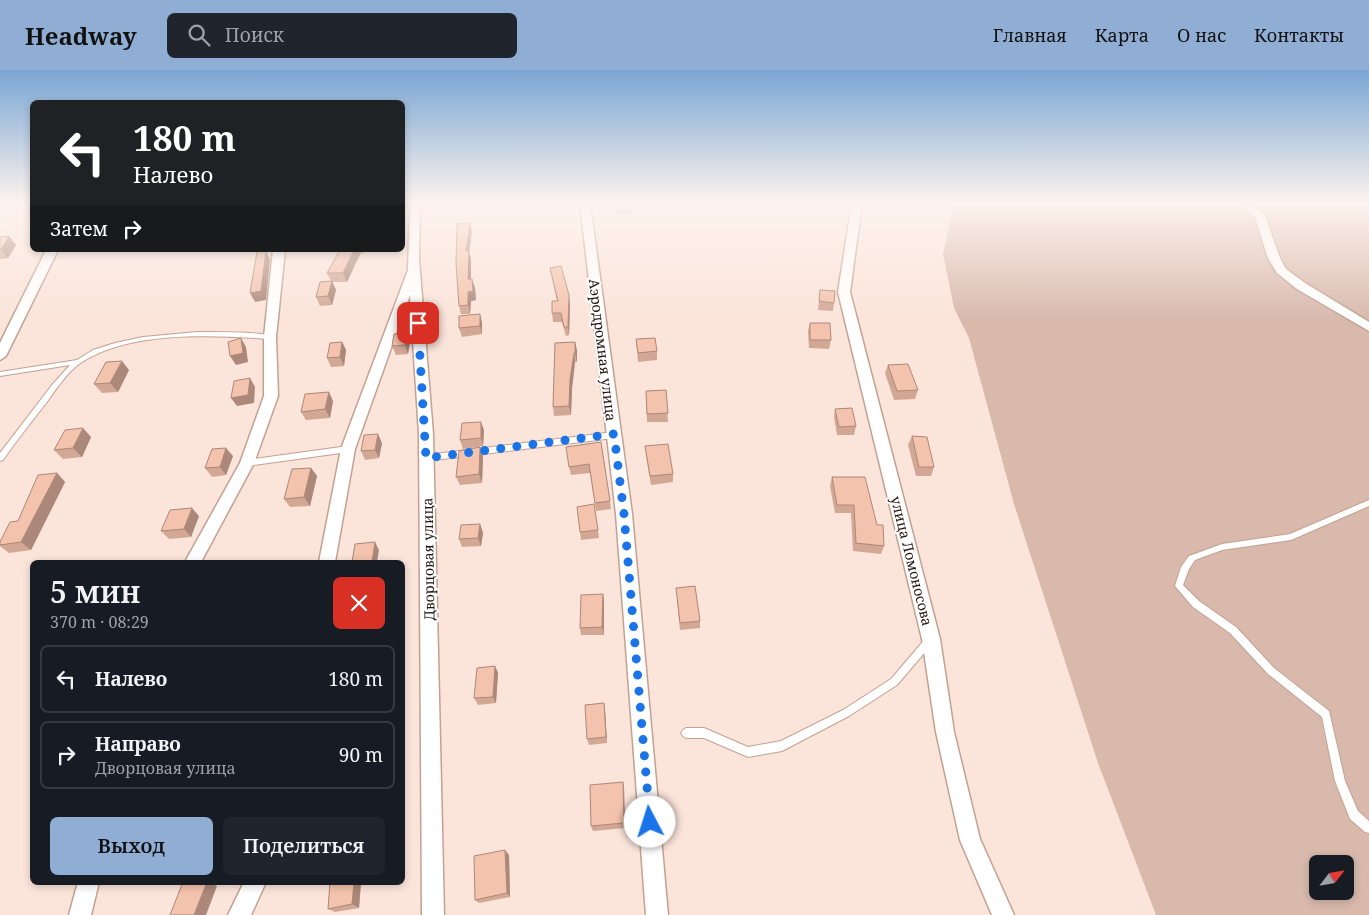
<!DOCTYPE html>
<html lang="ru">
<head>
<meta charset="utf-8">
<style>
  :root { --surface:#171b24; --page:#20242c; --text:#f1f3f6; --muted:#9ea1a6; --line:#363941; --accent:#90add3 }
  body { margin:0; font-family:"Noto Serif",serif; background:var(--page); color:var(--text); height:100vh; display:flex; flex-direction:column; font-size:19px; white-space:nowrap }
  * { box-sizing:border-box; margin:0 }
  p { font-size:16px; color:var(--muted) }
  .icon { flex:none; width:28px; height:28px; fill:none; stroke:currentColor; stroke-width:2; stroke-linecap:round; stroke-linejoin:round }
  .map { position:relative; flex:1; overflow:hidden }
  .panel { position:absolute; left:30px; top:490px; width:375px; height:325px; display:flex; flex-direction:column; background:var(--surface); border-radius:8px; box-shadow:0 2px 8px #0003 }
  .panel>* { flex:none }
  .guide { position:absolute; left:30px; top:30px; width:375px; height:152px; border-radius:8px; box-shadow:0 2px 8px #0003; background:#202124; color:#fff; overflow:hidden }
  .needle { width:32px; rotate:59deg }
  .tools { position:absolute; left:1309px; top:785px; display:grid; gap:10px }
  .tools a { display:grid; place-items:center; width:45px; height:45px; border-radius:8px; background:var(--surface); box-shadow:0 2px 8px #0003; font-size:25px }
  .pin { position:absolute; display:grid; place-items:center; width:42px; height:42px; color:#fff; margin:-21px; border-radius:10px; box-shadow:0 2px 8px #0006 }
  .me { position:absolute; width:55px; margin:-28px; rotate:355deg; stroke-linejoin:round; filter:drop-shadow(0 0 4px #0008) }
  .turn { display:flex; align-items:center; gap:18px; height:105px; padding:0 20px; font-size:22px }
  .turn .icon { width:65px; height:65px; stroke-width:2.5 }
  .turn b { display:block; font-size:35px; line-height:42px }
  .then { display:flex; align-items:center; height:48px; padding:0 20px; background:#0003; gap:10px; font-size:19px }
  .round { display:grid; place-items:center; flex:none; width:52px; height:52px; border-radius:8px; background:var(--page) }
  .summary { display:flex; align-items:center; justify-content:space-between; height:85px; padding:0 20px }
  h1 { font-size:30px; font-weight:600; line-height:38px }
  .primary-button { display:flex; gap:10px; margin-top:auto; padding:10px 20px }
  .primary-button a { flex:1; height:58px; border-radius:8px; background:var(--accent); color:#111; font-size:20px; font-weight:600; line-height:58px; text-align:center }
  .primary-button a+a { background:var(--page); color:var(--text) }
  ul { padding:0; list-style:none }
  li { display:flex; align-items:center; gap:15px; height:68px; margin:0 10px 8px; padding:0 10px; border:2px solid var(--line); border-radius:8px }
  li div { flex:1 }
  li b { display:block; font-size:19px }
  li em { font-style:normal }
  header { display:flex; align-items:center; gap:30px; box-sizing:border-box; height:70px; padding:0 25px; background:var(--accent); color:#111 }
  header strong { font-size:24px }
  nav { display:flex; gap:28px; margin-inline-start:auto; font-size:18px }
  .search { width:350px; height:45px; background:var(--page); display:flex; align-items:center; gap:12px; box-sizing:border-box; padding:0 18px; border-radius:8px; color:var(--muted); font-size:19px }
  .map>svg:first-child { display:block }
  .green { fill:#d8b9ac; fill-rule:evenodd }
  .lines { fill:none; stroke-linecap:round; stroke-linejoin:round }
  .lane-casing { stroke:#c4a091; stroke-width:2 }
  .street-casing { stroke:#c4a091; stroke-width:3 }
  .lane { fill:#fff; fill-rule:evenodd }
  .street { fill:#fff; fill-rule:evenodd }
  .wall { fill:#d2a895 }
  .shaded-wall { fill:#ab8879 }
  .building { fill:#f4c3ad; stroke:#ab8879 }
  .route { stroke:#1a73e8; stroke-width:9; stroke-dasharray:0 16.2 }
  .labels { text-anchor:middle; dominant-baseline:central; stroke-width:4; stroke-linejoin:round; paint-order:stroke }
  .street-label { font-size:14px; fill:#21140e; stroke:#fff }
</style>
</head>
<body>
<header>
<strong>Headway</strong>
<div class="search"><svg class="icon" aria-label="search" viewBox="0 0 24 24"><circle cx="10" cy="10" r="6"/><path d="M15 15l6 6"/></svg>Поиск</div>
<nav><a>Главная</a><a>Карта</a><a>О нас</a><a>Контакты</a></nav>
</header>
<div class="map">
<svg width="1369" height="845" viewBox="0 0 1369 845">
  <rect width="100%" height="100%" fill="#fbe4da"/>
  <!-- green -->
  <path class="green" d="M954,133H1369V845H1156L1098,693L1014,434L969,268L954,238L943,184ZM1318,794H1345V821H1318Z"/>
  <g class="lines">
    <defs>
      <path id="lane" d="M197,262C211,262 264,261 273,267L270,269C213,265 128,260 79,294C66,304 56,319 47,332C32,351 17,370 3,390L0,391V383L52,315L70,295L0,306V302L77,290L93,280L115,273L143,267Z
        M614,362L618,365L614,368L426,391L422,388L426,385Z
        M348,376L352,379L348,382L247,396L243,393L247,390Z
        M1369,430V436L1291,470L1222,480L1195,490L1189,499L1183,515L1199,531L1236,557L1274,598L1329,641L1345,711L1358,741L1369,751V763L1365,762L1350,749L1335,711L1322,647L1268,604L1230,563L1193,537L1175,516L1181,497L1189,486L1222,474L1290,464Z
        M929,567L932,568L933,571L932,574L897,615L849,646L782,681L748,687L704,668H686L683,666L681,663L683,660L686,658H704L748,677L781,671L843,640L891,609L926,568Z"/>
      <path id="street" d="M410,133H420L419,189L433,364L444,845H422L419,364L410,225L355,379L335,492H319L341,379L408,200Z
        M580,133H590L632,444L668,845H646L616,444Z
        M852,133H862L850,222L940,569L954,662L980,769L1014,845H992L960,770L936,662L922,569L838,222Z
        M1241,133H1252L1265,146L1280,188L1286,199L1305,213L1369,252V261L1297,219L1277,203L1268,188L1255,147Z
        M46,180H58L6,286L0,290V273Z
        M273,180H285L276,267L278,326L254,393L201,492H185L240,393L264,326V267Z
        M78,812H99L91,845H69Z
        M244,812H266L251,845H228Z"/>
    </defs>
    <!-- lane casing -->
    <use href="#lane" class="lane-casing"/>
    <!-- street casing -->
    <use href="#street" class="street-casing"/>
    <!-- lane -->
    <use href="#lane" class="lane"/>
    <!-- street -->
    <use href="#street" class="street"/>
  </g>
  <!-- wall -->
  <path class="wall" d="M615,133H630L631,144L617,145Z
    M472,162L469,182L471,189V209L475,218L476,230L471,231L470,244H461L459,236Z
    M9,166L16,175L8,188L0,189V167Z
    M340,180H364L362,184H360L347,212H332L336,220L332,235L320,236L316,227L331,211L327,203Z
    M550,198L570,233L569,265L566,266L562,252H553L552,243L557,231Z
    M820,220L834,233L833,241L818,240Z
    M482,253V264L462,267L459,258Z
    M810,253L831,270L829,279L809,278L808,261Z
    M636,269L657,281V290L638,292Z
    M342,272L346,280L344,296L331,297L327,288Z
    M410,272L408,284L396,285L392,276Z
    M555,273L577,280V292H575L572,318L571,345L554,346L553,337Z
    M888,295L918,320L915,329L894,330L885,303Z
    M129,300L118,322L102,323L94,314Z
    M666,320L668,352H647L646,321Z
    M333,331L330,348L306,350L301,342Z
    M835,339L856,356L854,365H837L834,347Z
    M484,360L483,376L463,379L460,370Z
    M912,366L934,397L931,406H916L908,375Z
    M91,367L82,387L63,389L54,380Z
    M601,372L611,439L596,441L590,403L571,405L569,397Z
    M382,373L379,388L365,390L361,381Z
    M645,376L673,404V412L651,415L646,385Z
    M233,386L226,405L212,407L205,398Z
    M483,386L482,413L460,415L456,407Z
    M311,398L317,406L310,436L290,437L284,429Z
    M57,403L65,412L31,480L9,483L0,476V472Z
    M832,407L877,455L884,476L881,484L853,481L851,443H835L830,416Z
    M594,434L599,468L581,470L580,462Z
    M199,446L191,467L169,469L161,461Z
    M480,454L483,463L481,476L462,477L459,469Z
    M676,518L700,551V558L680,560Z
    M603,524L604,531V565H581L580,558Z
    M495,596L498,603L496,633L478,635L474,628Z
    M604,633L605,640L607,673L589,675L587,669Z
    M624,717L625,758L593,761L591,756Z
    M509,785L510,827L479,833L475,830Z
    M330,812H361L359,838L335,842L328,839Z"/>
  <!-- shaded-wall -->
  <path class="shaded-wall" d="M470,153L472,162L469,182L471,189V218L468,209L466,181Z
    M9,166L16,175L8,188L1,180Z
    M354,180H359L360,184L347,212L343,203Z
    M360,180H364L362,184Z
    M266,181L270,190L266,230L255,232L250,223Z
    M472,209L475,218L476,230L471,231L470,244L468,235V222Z
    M332,211L336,220L332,235L328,226Z
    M569,225L570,233L569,265L568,257Z
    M480,244L482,253V264L480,256Z
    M407,263L410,272L408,284L405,275Z
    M241,268L246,277L248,292L236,295L230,286Z
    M342,272L346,280L344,296L340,287Z
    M575,272L577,280V292L575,283Z
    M574,283L575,292L572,318L571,345L569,336L570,310Z
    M122,291L129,300L118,322L110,313Z
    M250,308L255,317L254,333L237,336L231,328Z
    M329,322L333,331L330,348L325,339Z
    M481,352L484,360L483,376L481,368Z
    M83,358L91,367L82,387L73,378Z
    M378,364L382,373L379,388L375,380Z
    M480,377L483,386L482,413L479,404Z
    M226,378L233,386L226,405L220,397Z
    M311,398L317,406L310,436L304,427Z
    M57,403L65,412L31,480L21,472Z
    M192,438L199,446L191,467L184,459Z
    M480,454L483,463L481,476L478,468Z
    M375,472L379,480L377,492H372Z
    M603,524L604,531V565L602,557Z
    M495,596L498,603L496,633L493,627Z
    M604,633L605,640L607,673L606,667Z
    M623,712L624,717L625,758L624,753Z
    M505,780L509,785L510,827L507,823Z
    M207,812L217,816L206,845H194Z
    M354,812H361L359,838L352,834Z"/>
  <!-- building -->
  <path class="building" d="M616,133H630V135L616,136Z
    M470,153L466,181H469L468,209H472L473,221L468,222V235L459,236L456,193L457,154Z
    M9,166L1,180H0V167Z
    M340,180H354L343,203H327Z
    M266,181L261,221L250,223L257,182Z
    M561,196L569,225L568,257H564L561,243H552V231H558L550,198Z
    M332,211L328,226L316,227L320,212Z
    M820,220L835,221L834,233L819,231Z
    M480,244V256L459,258V246Z
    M810,253H830L831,270H810Z
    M407,263L405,275L392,276L394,264Z
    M241,268L243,283L230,286L228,272Z
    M655,268L657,281L638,283L636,269Z
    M342,272L340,287L327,288L330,273Z
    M575,272V283H574L570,310L569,336L553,337L555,273Z
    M122,291L110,313L94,314L106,292Z
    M908,294L918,320L897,321L888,295Z
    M250,308L248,325L231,328L234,311Z
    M666,320L668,343L647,344L646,321Z
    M329,322L325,339L301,342L305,324Z
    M852,338L856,356L839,357L835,339Z
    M481,352V368L460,370L462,353Z
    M83,358L73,378L54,380L65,360Z
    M378,364L375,380L361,381L364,365Z
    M912,366L927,367L934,397H919Z
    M601,372L610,431L595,433L589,394L569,397L566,377Z
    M668,374L673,404L650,406L645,376Z
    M480,377L479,404L456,407L459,381Z
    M226,378L220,397L205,398L212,379Z
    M311,398L304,427L284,429L292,399Z
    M57,403L21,472L0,475V472L10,452L18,451L38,405Z
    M832,407H865L877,455H883L884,476L856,473L854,435H837Z
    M594,434L598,460L580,462L577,437Z
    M192,438L184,459L161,461L170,440Z
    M480,454L478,468L459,469L461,455Z
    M375,472L372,492H352L355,474Z
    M695,516L700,551L680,553L676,518Z
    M603,524L602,557L580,558L581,525Z
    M495,596L493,627L474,628L477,598Z
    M604,633L606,667L587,669L585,635Z
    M623,712L624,753L591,756L590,715Z
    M505,780L507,823L475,830L474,786Z
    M183,812H207L194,845H170Z
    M330,812H354L352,834L328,839Z"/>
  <!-- sky -->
  <linearGradient id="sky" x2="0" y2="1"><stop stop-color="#7aa6d4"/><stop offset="0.53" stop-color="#fdf3ee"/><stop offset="1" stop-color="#fdf3ee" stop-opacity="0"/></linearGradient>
  <rect width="1369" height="251" fill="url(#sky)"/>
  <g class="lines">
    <!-- route -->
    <path class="route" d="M418,253L426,388L614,364L624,444L650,752"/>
  </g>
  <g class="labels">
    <!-- street labels -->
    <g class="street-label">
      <text transform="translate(603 280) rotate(83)">Аэродромная улица</text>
      <text transform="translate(428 489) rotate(-91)">Дворцовая улица</text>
      <text transform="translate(912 491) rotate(76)">улица Ломоносова</text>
    </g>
  </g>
</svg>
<div class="tools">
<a><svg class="needle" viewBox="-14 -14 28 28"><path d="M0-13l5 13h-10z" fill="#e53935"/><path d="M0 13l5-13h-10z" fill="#9ea1a6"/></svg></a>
</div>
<div class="pin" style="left:418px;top:253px;background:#d93025"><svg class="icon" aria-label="arrive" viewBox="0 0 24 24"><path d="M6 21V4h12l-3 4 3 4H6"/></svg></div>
<svg class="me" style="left:650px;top:752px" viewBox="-20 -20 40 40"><circle r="19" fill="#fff"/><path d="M0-13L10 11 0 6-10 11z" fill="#1a73e8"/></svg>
<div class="guide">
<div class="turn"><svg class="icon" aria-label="left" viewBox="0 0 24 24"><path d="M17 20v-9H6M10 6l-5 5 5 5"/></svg><div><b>180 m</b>Налево</div></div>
<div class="then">Затем<svg class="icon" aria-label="right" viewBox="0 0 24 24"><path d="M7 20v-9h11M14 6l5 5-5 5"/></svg></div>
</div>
<section class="panel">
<div class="summary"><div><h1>5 мин</h1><p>370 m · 08:29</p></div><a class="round" style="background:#d93025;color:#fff"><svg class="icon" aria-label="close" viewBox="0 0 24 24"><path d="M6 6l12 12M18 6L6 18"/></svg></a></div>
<ul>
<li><svg class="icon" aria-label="left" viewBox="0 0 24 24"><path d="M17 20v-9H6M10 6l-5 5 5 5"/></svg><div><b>Налево</b></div><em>180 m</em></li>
<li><svg class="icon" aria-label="right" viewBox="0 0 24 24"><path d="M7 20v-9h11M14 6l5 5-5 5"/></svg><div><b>Направо</b><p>Дворцовая улица</p></div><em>90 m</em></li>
</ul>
<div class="primary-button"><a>Выход</a><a>Поделиться</a></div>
</section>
</div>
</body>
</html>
